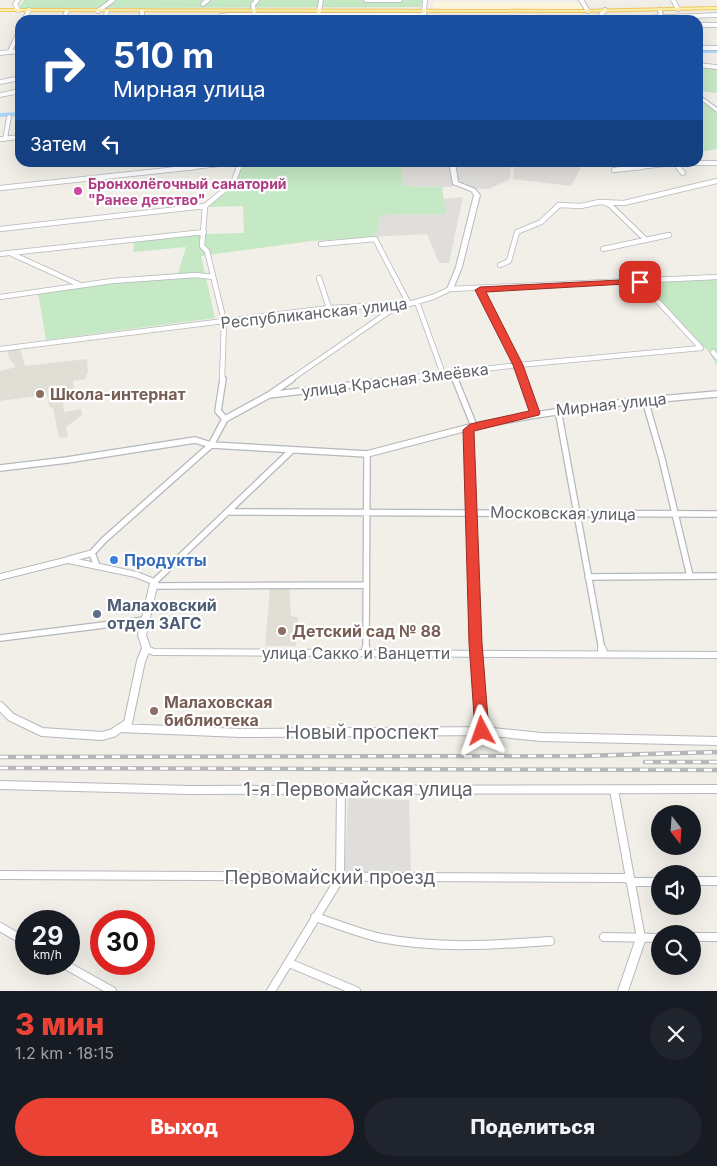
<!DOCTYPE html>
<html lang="ru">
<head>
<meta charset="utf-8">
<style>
  :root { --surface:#171b24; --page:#20242c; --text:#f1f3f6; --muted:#9ea1a6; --accent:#ea4335 }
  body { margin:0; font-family:Inter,sans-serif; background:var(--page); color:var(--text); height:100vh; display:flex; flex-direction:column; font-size:19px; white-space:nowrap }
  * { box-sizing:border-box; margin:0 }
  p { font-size:16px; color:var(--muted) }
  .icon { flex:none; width:28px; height:28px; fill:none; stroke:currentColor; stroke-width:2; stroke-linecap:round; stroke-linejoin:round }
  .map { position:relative; height:991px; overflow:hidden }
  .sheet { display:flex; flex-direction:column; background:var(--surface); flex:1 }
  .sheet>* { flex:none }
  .hud { position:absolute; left:15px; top:15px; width:688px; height:152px; border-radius:15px; box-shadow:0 5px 20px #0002; background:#1a4fa0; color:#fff; overflow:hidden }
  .needle { width:32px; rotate:163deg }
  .fabs { position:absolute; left:651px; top:805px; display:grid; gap:10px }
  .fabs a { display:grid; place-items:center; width:50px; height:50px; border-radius:50%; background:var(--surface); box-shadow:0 5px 20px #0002; font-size:25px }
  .speed { position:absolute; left:15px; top:910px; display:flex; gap:10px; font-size:25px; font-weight:700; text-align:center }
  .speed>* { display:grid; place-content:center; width:65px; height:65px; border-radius:50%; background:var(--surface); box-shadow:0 5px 20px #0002; line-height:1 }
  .speed small { font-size:12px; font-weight:400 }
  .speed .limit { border:8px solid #d22; background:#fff; color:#111 }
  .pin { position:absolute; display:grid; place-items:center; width:42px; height:42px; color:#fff; margin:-21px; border-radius:10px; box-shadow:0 2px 8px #0006 }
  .me { position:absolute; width:55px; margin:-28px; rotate:356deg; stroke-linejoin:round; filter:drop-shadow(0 0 4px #0008) }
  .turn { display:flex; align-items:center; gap:18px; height:105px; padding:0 15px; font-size:22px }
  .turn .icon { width:65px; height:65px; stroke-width:2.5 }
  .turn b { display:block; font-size:35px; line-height:42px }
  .then { display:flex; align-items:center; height:48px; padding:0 15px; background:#0003; gap:10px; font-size:19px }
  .round { display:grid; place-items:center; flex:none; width:52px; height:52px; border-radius:26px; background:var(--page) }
  .overview { display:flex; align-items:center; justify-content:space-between; height:85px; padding:0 15px }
  h1 { font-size:30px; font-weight:800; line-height:38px; color:var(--accent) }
  .button { display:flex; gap:10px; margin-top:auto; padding:10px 15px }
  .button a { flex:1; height:58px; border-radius:30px; background:var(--accent); color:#fff; font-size:20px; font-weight:800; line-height:58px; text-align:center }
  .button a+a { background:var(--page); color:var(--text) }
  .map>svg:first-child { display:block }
  .commercial { fill:#fef7e0 }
  .industrial { fill:#e0deda }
  .education { fill:#e1ded6 }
  .green { fill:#c5e8c5 }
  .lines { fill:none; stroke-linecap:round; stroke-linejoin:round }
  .river { fill:#aadaff; fill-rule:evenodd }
  .street-far3-casing { stroke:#b5b8bc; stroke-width:5.5 }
  .street-far2-casing { stroke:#b5b8bc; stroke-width:6 }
  .street-far1-casing { stroke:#b5b8bc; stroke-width:8 }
  .street-casing { stroke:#b5b8bc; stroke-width:10 }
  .secondary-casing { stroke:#b6babf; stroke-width:2 }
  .primary-casing { stroke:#f2c960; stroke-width:2 }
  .street-far3 { stroke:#fff; stroke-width:4 }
  .street-far2 { stroke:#fff; stroke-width:4.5 }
  .street-far1 { stroke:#fff; stroke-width:5.5 }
  .street { stroke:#fff; stroke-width:8 }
  .secondary { fill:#fff; fill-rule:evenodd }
  .primary { fill:#fff2af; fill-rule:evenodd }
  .rail-casing { stroke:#b6b7b8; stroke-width:4.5 }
  .rail { stroke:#fff; stroke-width:2.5; stroke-dasharray:8; stroke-linecap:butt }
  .route { fill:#ea4335; stroke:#982c22 }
  .hotel-dot { fill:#d1479c; stroke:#fff; stroke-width:2 }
  .education-dot { fill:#8d6e63; stroke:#fff; stroke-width:2 }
  .shop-dot { fill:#3f7fe0; stroke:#fff; stroke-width:2 }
  .service-dot { fill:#5c6f8a; stroke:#fff; stroke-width:2 }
  .labels { text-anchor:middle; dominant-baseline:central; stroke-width:4.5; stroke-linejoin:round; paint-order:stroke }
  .far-hotel-label { font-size:14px; font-weight:bold; fill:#b23c85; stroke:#fff; text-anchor:start }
  .street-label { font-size:16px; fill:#5f6368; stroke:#fff }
  .education-label { font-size:16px; font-weight:bold; fill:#785e54; stroke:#fff; text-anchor:start }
  .shop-label { font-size:16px; font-weight:bold; fill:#366cbe; stroke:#fff; text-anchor:start }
  .service-label { font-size:16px; font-weight:bold; fill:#4e5e75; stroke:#fff; text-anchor:start }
  .near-street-label { font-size:19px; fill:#5f6368; stroke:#fff }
</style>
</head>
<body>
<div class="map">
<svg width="717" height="991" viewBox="0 0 717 991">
  <rect width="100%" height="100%" fill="#f1efe8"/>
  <!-- commercial -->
  <path class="commercial" d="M433,2L580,3L583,9H433Z"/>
  <!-- industrial -->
  <path class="industrial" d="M401,163H451L453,187L403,186Z
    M455,163H511L510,179L489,189H471L456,182L463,180H456Z
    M524,163H562L582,166L571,186L513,179L514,165H524Z
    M463,197L449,263H439L427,234L372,237L378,230L380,215L445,214L444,199Z
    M348,798L409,800L411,875H350L345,871Z"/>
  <!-- education -->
  <path class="education" d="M20,348L25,366L87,359L88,372L85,379L73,381L74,393L80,392V396L66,398L67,402L63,403L64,412L81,409L82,415L66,427L68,437L59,438L53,408L49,406L47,395L0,401V371L16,367L9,358L7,350Z
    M270,588H289L291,616L298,617L296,646H265Z"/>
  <!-- green -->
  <path class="green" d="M24,0H422L421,7L19,8Z
    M698,67L717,68V93L698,91Z
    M698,98L717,113V149L698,152Z
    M245,163H401L403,186L442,187L446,214L380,215L378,230L372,237L311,241L201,256L215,318L46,340L38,293L110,279L178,273L186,247L133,252L134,242L206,234L244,233L243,206L207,207L234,183Z
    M717,279V366L709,352L644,283Z"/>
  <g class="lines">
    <!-- river -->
    <path class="river" d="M698,49H717V53H698Z
      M20,112V116L0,117V113Z"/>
    <defs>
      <path id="street-far3" d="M18,0L15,4L18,10
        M366,0H400
        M581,0L588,11
        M673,0L678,9
        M203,4L208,0
        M98,11L113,0
        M142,11V20
        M254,11L253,5L257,0
        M319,11L321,0
        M424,11L425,0
        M616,19L717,15
        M24,20L29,10
        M63,20L67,11
        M105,20L107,11
        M219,20L221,16L228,15H424
        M597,20L605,10
        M698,25H717
        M698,48H717
        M10,51L20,30
        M0,53L20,51
        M698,65L717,67
        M0,82L20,78
        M0,95L20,91
        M0,139L20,137
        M5,139L9,117
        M675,163L679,168
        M184,168L240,162
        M239,168L241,162
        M631,168L675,163H717"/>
      <path id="street-far2" d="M678,167L683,173
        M614,170L642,167
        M0,188L196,167
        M605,203L610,205L646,240
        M0,229L205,206
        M603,249L669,235
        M0,254L204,232
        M12,254L78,284
        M500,265L509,261L517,232L541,222L559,205L581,206L599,202L624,203L717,181
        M319,278L329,308
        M640,282L701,348
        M480,289L518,365L523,380
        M0,297L112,281L196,275L213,277
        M417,302L443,374
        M0,349L329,308L409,304L433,297L450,289L717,277
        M713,352L717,357
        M452,372L455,380
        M222,380L224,321L207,251L202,246L205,206L233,183L239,167
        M290,380L390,311L409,304L375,239L321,244
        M390,380L518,365L701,348"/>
      <path id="street-far1" d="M223,379L218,411L225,419
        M455,379L474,426
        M523,379L535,413
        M269,395L400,379
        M645,400L662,459L690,576
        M558,410L602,650
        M225,419L269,395L292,379
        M468,429L476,650
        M0,468L67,460L195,440L211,445L367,454L474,426L535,415L625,402L717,394
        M228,512L717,514
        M92,553L97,566
        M70,559L92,553L104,540L211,445L225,419
        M588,577L717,576
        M154,582L291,451
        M154,586L365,585
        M0,638L144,620
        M366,650L367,454"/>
      <path id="street" d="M476,649L482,731
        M602,649L603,653
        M366,654V649
        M0,706L11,717L42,732L102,736L113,733L120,728L241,733L482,731L541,737L717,741
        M121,728L128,723L141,661L146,649
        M0,785L190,790L717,789
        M614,790L641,938
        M0,875L626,878L632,882H660
        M692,881H717
        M315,917C337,924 359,933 381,938C437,949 494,945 550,941
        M0,927L26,942
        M604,937L660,938
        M692,937H717
        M289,963L356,991
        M64,964L112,991
        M271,991L340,878L341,788"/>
      <path id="secondary" d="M660,8L662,9L663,20H659L658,9Z
        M424,10L426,11L427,20H423L422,11Z
        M698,94L717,108V112L698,97Z
        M449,162H455L458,182L475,189L480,195L462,267L453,289L450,291L447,289L456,267L474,195L471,191L453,184Z
        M68,557L137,572L157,580L158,582L146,635L150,647L154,649L717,652V658L153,655L143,651L138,635L150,583L135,577L68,563L0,580V574Z
        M641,933L645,935L646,938L628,991H618L636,938L637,935Z"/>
      <path id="primary" d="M717,7V9L582,12L0,11V9L582,10Z"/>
    </defs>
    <!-- street-far3 casing -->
    <use href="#street-far3" class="street-far3-casing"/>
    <!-- street-far2 casing -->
    <use href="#street-far2" class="street-far2-casing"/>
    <!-- street-far1 casing -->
    <use href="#street-far1" class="street-far1-casing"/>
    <!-- street casing -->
    <use href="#street" class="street-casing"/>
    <!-- secondary casing -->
    <use href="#secondary" class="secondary-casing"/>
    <!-- primary casing -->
    <use href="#primary" class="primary-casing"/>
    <!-- street-far3 -->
    <use href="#street-far3" class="street-far3"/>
    <!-- street-far2 -->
    <use href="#street-far2" class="street-far2"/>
    <!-- street-far1 -->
    <use href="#street-far1" class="street-far1"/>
    <!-- street -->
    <use href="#street" class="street"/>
    <!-- secondary -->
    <use href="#secondary" class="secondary"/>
    <!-- primary -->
    <use href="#primary" class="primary"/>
    <defs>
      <path id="rail" d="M0,757L581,756L717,752
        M645,762H717
        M0,768L717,770"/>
    </defs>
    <!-- rail casing -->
    <use href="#rail" class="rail-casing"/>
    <!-- rail -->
    <use href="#rail" class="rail"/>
  </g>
  <!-- route -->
  <path class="route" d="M640,279L644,282L643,283L486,292L523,365L540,413L539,415L474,431L482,643L489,731L487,735L482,737L477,735L475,731L469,643L463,430L470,424L529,411L513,365L475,290L480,287Z"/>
  <!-- markers -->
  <circle class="hotel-dot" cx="78" cy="191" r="5"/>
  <g class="education-dot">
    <circle cx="40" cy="394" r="5"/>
    <circle cx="282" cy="631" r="5"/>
    <circle cx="154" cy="711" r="5"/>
  </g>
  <circle class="shop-dot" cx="114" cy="560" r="5"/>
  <circle class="service-dot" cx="97" cy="614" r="5"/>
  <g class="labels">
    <!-- far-hotel labels -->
    <g class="far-hotel-label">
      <text x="88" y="183">Бронхолёгочный санаторий<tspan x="88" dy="16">"Ранее детство"</tspan></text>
    </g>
    <!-- street labels -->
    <g class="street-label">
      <text transform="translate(314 313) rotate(-6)">Республиканская улица</text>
      <text transform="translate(395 380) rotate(-7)">улица Красная Змеёвка</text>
      <text transform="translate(611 404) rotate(-6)">Мирная улица</text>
      <text transform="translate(563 513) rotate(1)">Московская улица</text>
      <text x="356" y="653">улица Сакко и Ванцетти</text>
    </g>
    <!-- education labels -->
    <g class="education-label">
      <text x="50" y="394">Школа-интернат</text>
      <text x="292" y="631">Детский сад № 88</text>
      <text x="164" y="702">Малаховская<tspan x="164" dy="18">библиотека</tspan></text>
    </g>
    <!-- shop labels -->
    <g class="shop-label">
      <text x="124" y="560">Продукты</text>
    </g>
    <!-- service labels -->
    <g class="service-label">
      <text x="107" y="605">Малаховский<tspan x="107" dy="18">отдел ЗАГС</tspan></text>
    </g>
    <!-- near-street labels -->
    <g class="near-street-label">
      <text x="362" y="732">Новый проспект</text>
      <text x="358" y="789">1-я Первомайская улица</text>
      <text x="330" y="877">Первомайский проезд</text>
    </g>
  </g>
</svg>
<div class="fabs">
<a><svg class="needle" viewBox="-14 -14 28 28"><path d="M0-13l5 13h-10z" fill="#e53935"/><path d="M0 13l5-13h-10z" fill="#9ea1a6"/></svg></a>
<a><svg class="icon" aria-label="sound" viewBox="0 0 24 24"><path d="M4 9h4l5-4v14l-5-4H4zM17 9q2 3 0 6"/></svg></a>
<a><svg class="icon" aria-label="search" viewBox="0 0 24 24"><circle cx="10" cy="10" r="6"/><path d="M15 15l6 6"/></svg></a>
</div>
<div class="speed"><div>29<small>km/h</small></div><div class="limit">30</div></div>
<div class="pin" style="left:640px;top:282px;background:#d93025"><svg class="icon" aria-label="arrive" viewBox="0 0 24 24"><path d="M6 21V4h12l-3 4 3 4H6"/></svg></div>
<svg class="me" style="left:482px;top:731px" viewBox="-20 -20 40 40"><path d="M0-17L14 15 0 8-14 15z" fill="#ea4335" stroke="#fff" stroke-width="4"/></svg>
<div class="hud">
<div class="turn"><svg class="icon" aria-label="right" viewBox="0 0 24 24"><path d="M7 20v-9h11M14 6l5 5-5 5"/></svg><div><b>510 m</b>Мирная улица</div></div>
<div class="then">Затем<svg class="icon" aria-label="left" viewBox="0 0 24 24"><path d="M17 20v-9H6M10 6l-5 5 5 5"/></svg></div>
</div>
</div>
<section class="sheet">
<div class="overview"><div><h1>3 мин</h1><p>1.2 km · 18:15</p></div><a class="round"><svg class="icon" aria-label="close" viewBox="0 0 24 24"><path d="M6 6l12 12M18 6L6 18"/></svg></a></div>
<div class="button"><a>Выход</a><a>Поделиться</a></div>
</section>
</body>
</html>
